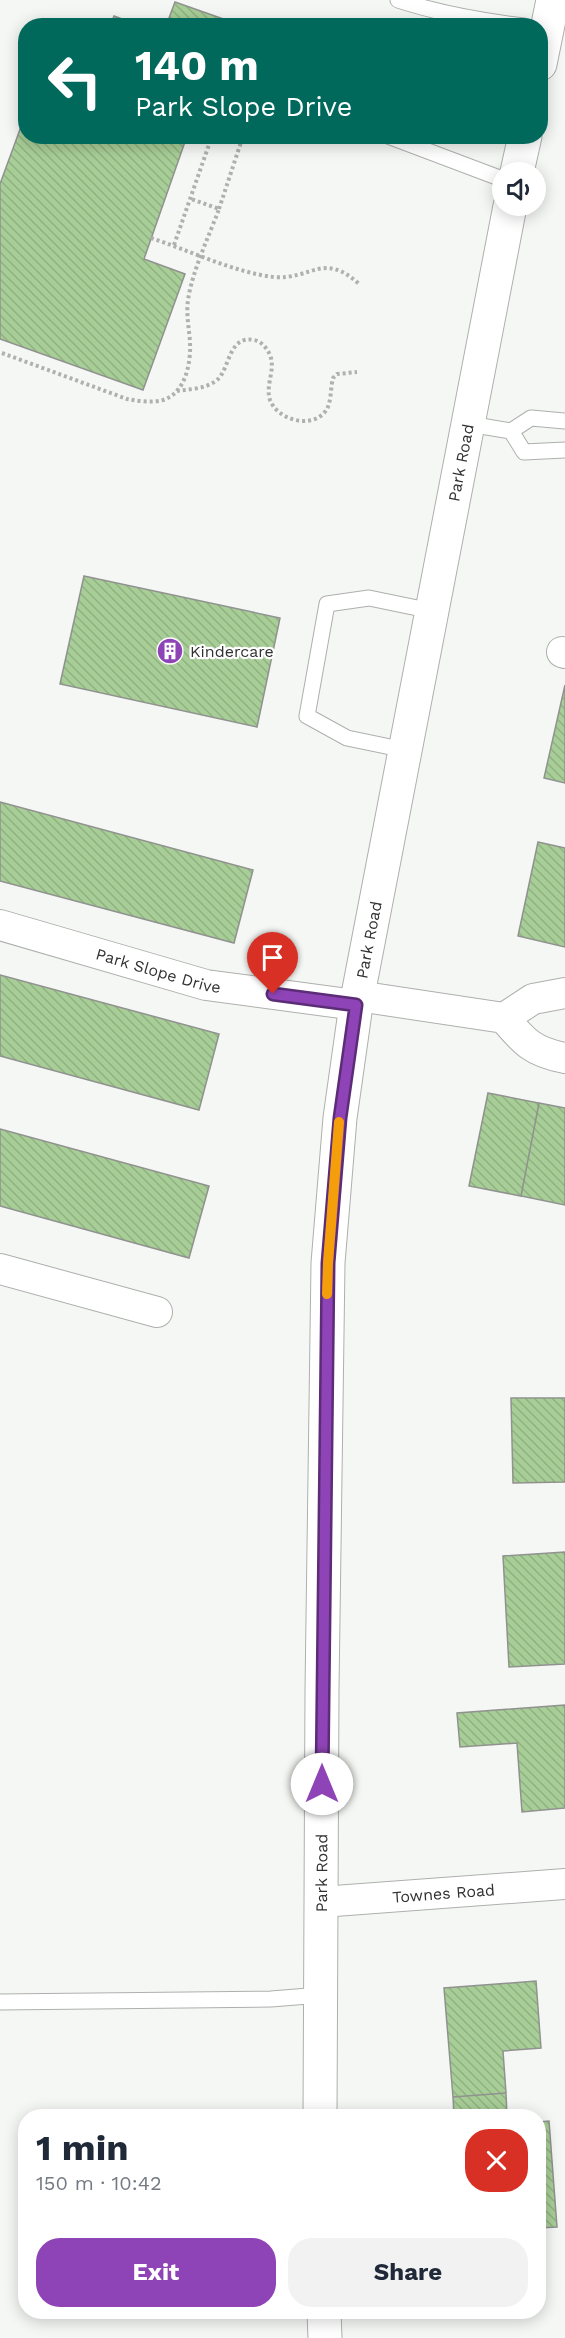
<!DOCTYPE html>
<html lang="en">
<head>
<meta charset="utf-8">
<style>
  :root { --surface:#fff; --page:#f2f2f3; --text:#1f2937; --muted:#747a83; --accent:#8e44b6 }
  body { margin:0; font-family:"Work Sans",sans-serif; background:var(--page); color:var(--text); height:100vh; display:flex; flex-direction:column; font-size:22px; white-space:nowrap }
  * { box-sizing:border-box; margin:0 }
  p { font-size:20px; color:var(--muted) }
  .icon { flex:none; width:33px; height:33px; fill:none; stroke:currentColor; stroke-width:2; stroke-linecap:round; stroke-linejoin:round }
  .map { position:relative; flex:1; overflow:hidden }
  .details { position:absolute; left:18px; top:2109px; width:528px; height:210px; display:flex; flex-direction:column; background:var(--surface); border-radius:24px; box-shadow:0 3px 15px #0003 }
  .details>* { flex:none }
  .hud { position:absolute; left:18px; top:18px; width:530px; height:126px; border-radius:24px; box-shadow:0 3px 15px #0003; background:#00695c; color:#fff; overflow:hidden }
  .fabs { position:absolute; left:492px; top:162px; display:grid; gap:12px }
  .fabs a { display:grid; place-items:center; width:54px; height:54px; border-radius:50%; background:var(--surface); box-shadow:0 3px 15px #0003; font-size:30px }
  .pin { position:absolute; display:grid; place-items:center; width:51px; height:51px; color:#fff; margin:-62px -26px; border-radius:50% 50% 50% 0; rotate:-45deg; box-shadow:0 0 6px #0007 }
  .pin .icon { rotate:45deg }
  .me { position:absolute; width:66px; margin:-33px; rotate:0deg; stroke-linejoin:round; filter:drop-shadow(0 0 4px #0008) }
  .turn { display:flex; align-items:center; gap:21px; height:126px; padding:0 18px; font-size:27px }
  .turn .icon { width:78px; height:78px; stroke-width:2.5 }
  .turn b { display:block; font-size:42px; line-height:51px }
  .round { display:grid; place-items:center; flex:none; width:63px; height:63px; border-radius:24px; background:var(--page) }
  .headline { display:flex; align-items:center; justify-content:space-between; height:102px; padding:0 18px }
  h1 { font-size:36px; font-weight:700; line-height:45px }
  .cta { display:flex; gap:12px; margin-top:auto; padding:12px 18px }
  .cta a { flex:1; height:69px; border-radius:24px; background:var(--accent); color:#fff; font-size:24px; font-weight:700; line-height:69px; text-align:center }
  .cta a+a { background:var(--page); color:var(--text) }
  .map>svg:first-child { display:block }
  .building { fill:url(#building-back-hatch); stroke:#90928f; stroke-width:1.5 }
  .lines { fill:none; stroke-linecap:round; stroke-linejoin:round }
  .service-casing { stroke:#adb0ac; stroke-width:17 }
  .minor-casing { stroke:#adb0ac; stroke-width:32 }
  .secondary-casing { stroke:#adb0ac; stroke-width:35 }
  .path { stroke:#afb1af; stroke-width:4; stroke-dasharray:3 3; stroke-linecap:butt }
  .service { stroke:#fff; stroke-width:15 }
  .minor { stroke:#fff; stroke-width:30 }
  .secondary { stroke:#fff; stroke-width:33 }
  .route-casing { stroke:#5c2c76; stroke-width:15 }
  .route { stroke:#8e44b6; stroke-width:10 }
  .slow { stroke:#f59e0b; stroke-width:10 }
  .labels { text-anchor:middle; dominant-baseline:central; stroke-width:4.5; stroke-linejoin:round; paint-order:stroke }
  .street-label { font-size:16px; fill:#303130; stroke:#fff }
  .poi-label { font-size:16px; fill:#303130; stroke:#fff; text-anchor:start }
</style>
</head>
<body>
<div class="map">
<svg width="565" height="2338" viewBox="0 0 565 2338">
  <defs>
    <pattern id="building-back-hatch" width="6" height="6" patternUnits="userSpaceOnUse" patternTransform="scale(1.5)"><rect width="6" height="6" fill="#a8ce97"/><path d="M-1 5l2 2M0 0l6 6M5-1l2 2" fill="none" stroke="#91b182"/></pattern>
  </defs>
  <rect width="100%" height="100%" fill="#f5f7f4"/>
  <!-- building -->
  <path class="building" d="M175,2L229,21L227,26H166Z
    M114,16L141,26H110Z
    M59,19L78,26H57Z
    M26,113V136H187L144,259L185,274L143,390L0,339V184Z
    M84,576L280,618L257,727L60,684Z
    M565,685V783L544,778Z
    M0,802L253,870L234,943L0,881Z
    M538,842L565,848V947L518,936Z
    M0,975L219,1034L199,1110L0,1056Z
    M488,1093L539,1103L521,1196L469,1186Z
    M539,1103L565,1108V1205L521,1196Z
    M0,1129L209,1186L189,1258L0,1206Z
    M511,1398H565V1482L513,1483Z
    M565,1552V1664L509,1667L503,1556Z
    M565,1705V1808L522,1812L517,1743L460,1747L457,1713Z
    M536,1981L541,2048L503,2051L506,2093L453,2097L444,1988Z
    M506,2093L507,2116H454L453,2097Z
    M549,2121L557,2227L538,2228V2122Z"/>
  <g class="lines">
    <defs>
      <path id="service" d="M398,0C438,13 482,21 524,26
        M388,136L502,179
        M469,424L511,431L531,418L565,421
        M511,431L524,452L565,450
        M405,750L347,738L307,716L327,604L369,598L432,611
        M0,2002L271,1999L321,1995"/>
      <g id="minor">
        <path d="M562,652L565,653"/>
        <path id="s1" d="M0,925L206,985L356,1005"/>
        <path d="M358,996L504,1018C524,1042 533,1052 565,1058"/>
        <path d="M504,1018L533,999L565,993"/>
        <path d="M0,1269L157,1312"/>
        <path id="s2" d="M321,1902L565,1884"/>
      </g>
      <g id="secondary">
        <path d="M540,64L553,0"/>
        <path d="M517,172L525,136"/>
        <path id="s3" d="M320,2116L322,1690L328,1263L340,1118L356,1005L510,206"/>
        <path d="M324,2312L325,2338"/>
      </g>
    </defs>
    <!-- service casing -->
    <use href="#service" class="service-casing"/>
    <!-- minor casing -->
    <use href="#minor" class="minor-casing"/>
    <!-- secondary casing -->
    <use href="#secondary" class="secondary-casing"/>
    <!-- path -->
    <path class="path" d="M219,209L243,136
      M151,238C188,250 236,273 274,277C312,280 323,251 359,284
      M174,245L212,136
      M2,353L127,399C138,401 152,403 163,400C186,393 191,362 190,342C189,328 186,314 188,300C192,272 209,236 219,209L191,199
      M177,391C190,389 206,389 217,380C230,369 228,335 254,340C261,341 267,348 270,355C276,370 265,385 270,400C277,419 309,429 324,413C332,405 330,389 333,378L337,374L357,372"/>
    <!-- service -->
    <use href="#service" class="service"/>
    <!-- minor -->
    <use href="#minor" class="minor"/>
    <!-- secondary -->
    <use href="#secondary" class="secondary"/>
  </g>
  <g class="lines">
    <defs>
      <path id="route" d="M273,994L356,1005L340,1118L328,1263L322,1784"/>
    </defs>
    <!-- route casing -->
    <use href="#route" class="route-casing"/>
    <!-- route -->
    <use href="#route" class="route"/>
    <!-- slow -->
    <path class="slow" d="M327,1294L328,1263L339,1122"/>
  </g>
  <!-- icons -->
  <defs>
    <symbol id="building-disc" viewBox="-11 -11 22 22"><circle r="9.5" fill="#8e44b6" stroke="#fff"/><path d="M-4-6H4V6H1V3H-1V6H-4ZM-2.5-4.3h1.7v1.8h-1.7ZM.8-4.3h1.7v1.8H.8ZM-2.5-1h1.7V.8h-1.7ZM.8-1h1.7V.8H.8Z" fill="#fff"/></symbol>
  </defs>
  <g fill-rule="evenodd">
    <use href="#building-disc" x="155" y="636" width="30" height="30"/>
  </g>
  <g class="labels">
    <!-- street labels -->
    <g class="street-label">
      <text stroke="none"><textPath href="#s3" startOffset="1665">Park Road</textPath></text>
      <text stroke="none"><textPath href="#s3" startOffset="1179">Park Road</textPath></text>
      <text stroke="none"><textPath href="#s1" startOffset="165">Park Slope Drive</textPath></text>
      <text stroke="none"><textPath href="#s3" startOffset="243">Park Road</textPath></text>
      <text stroke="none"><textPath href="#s2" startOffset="123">Townes Road</textPath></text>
    </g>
    <!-- poi labels -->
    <g class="poi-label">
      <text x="190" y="651">Kindercare</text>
    </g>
  </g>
</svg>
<div class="fabs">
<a><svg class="icon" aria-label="sound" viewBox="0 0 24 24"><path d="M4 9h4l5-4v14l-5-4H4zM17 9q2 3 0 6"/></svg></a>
</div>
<div class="pin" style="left:273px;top:994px;background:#d93025"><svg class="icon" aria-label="arrive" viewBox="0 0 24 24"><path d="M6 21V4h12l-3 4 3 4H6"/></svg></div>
<svg class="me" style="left:322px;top:1784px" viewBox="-20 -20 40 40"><circle r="19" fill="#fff"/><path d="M0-13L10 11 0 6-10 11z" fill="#8e44b6"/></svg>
<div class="hud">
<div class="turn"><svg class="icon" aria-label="left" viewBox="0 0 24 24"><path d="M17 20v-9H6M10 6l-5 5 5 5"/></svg><div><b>140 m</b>Park Slope Drive</div></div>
</div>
<section class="details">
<div class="headline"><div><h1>1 min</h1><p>150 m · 10:42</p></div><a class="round" style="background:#d93025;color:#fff"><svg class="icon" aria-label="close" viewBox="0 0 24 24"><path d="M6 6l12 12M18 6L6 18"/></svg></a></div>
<div class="cta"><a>Exit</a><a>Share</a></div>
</section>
</div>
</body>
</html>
